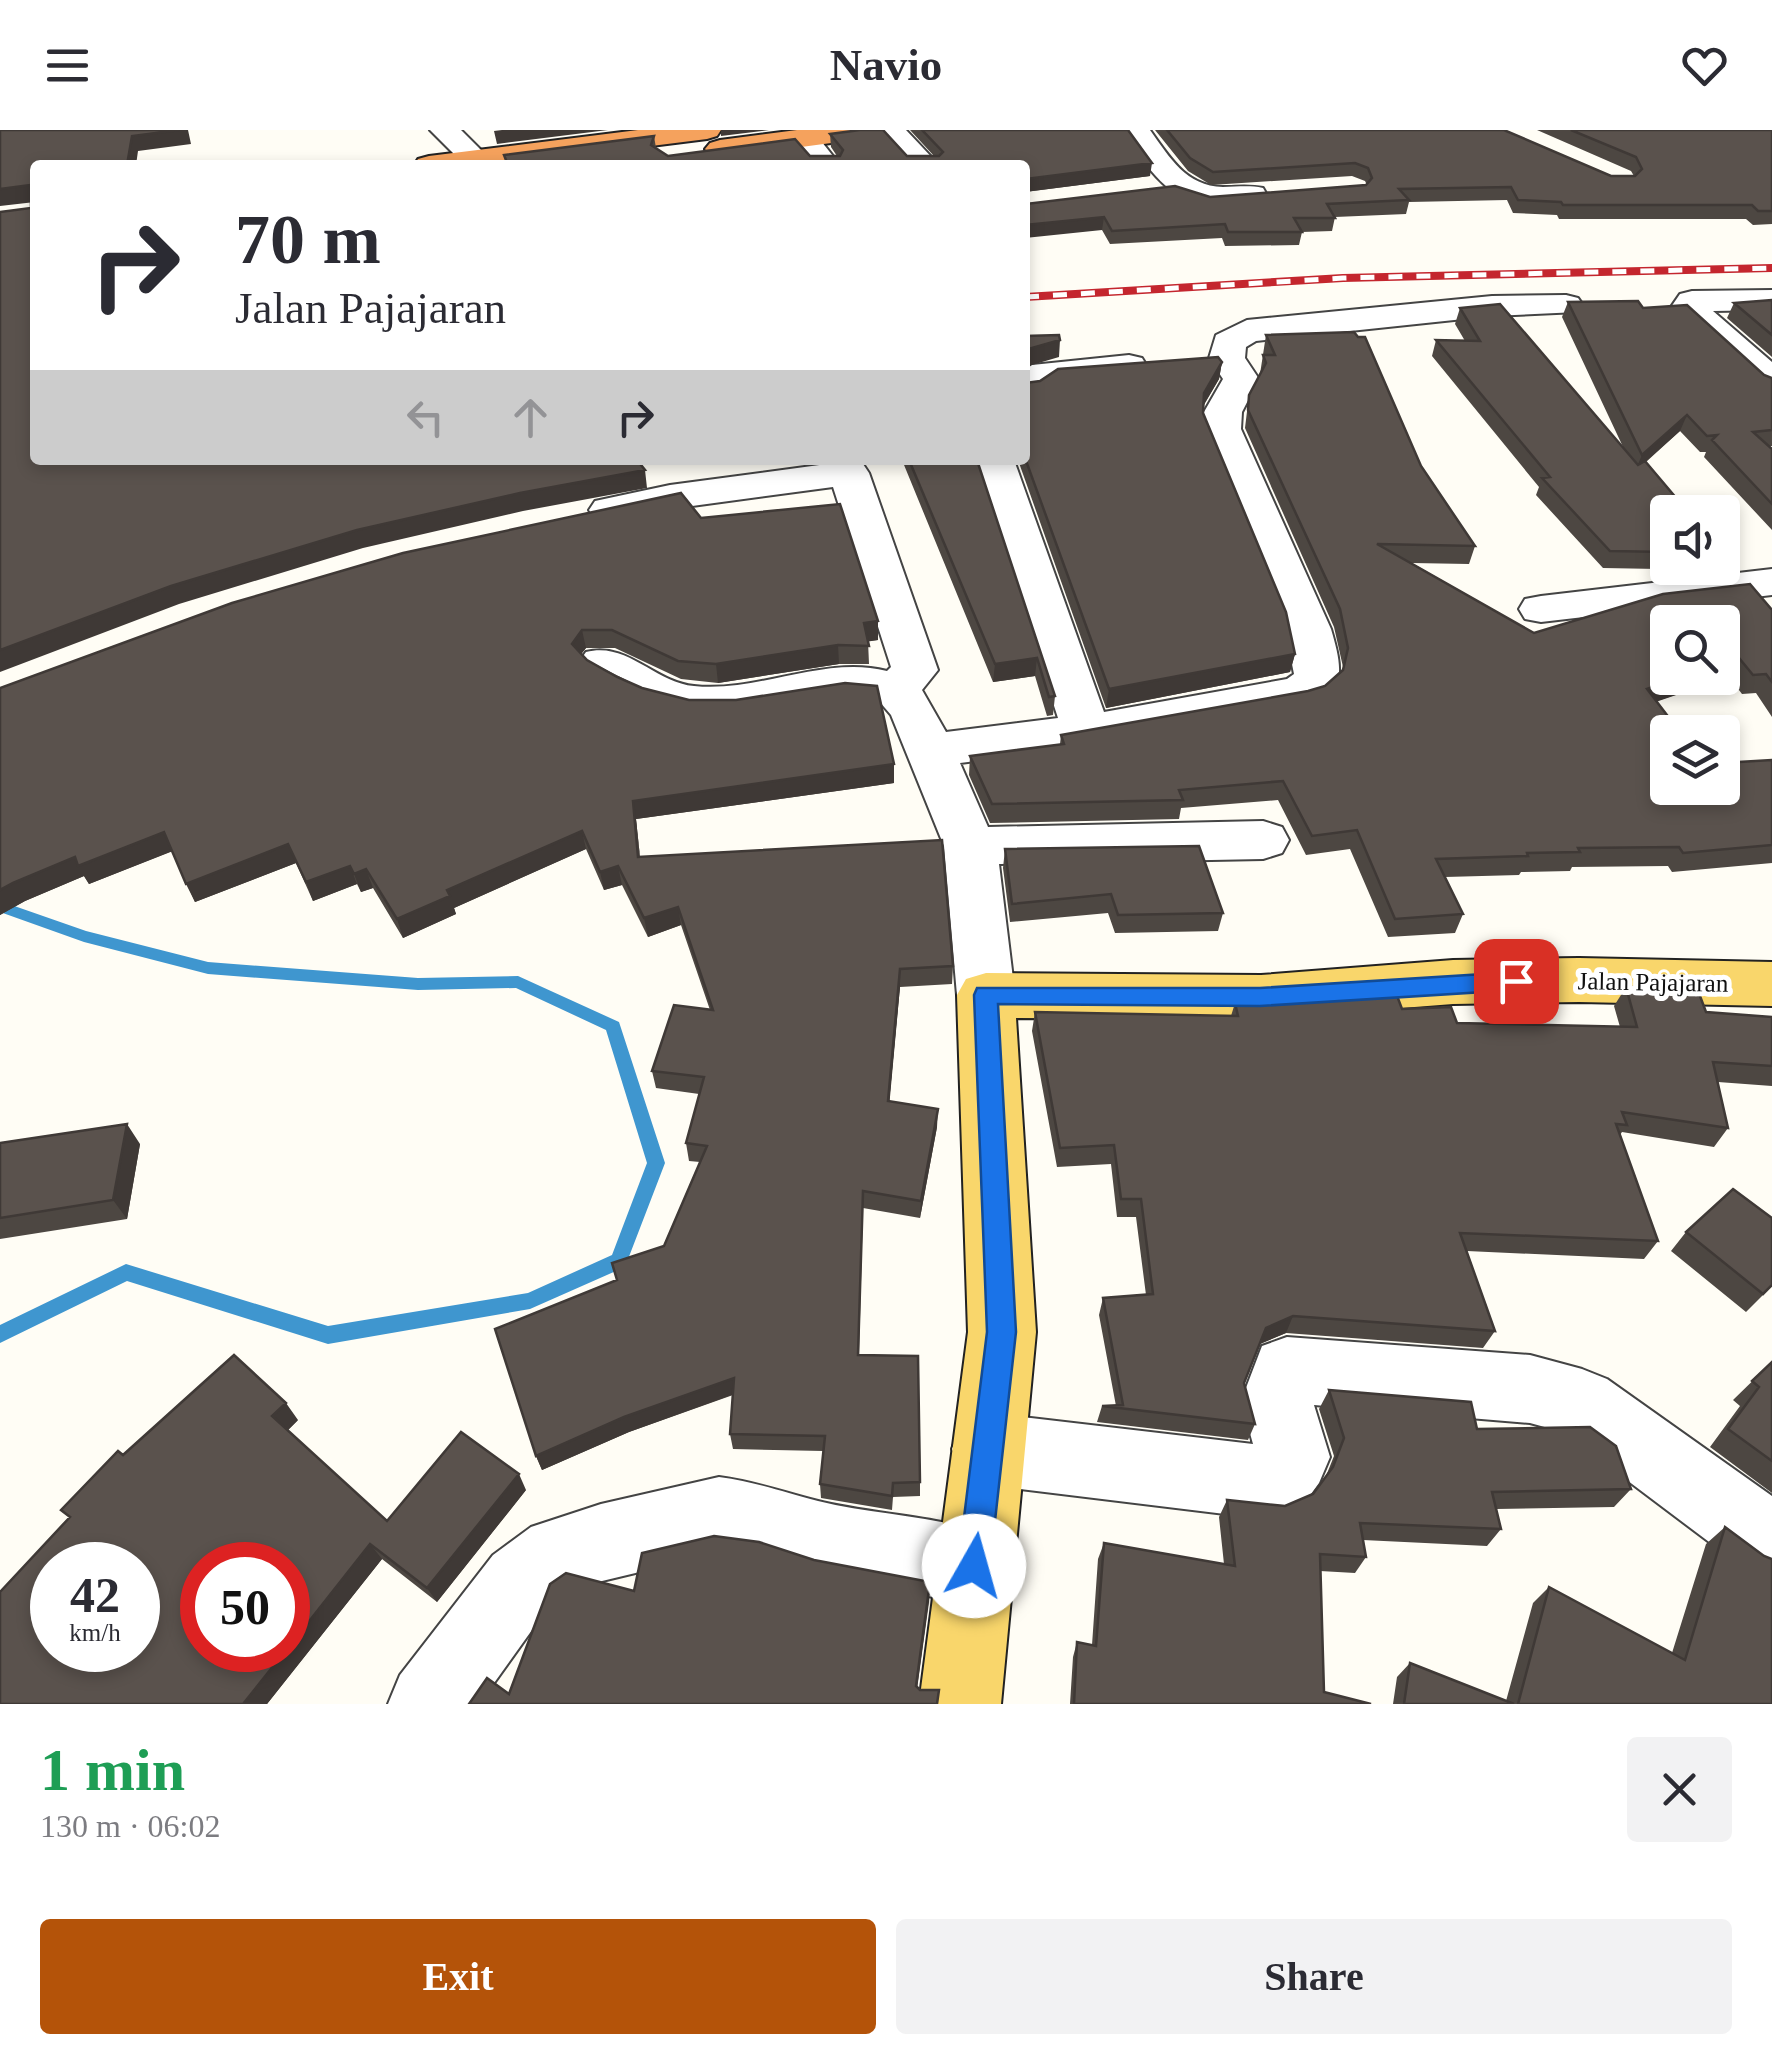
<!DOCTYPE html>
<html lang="en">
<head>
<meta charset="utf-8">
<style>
  :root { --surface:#fff; --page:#f2f2f3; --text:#2b2b33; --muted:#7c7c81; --accent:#b45309 }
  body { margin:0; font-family:"Times New Roman",serif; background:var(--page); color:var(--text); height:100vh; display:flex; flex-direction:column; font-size:38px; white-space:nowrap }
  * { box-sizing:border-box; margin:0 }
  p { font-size:32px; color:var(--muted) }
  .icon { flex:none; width:55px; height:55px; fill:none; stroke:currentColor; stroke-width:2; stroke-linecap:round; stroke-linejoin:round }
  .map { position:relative; height:1574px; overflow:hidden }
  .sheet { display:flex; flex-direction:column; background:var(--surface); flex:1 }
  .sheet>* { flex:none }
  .hud { position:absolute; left:30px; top:30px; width:1000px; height:305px; border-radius:10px; box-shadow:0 5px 15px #0003; background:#fff; color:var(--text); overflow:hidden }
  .fabs { position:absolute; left:1650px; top:365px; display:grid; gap:20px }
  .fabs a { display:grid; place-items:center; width:90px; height:90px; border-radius:10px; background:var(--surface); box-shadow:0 5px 15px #0003; font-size:50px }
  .speed { position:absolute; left:30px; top:1412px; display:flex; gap:20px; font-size:50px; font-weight:700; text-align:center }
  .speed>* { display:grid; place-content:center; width:130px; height:130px; border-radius:50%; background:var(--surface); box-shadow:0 5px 15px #0003; line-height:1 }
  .speed small { font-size:25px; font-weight:400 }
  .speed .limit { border:15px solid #d22; background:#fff; color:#111 }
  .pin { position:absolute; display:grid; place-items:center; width:85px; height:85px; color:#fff; margin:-42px; border-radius:20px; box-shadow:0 5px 15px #0006 }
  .me { position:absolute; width:110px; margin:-55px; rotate:7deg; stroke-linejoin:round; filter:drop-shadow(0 0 8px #0008) }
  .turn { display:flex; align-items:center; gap:35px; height:210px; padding:0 40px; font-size:45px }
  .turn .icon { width:130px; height:130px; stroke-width:2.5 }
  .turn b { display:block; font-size:70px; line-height:85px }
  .lanes { display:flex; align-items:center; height:95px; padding:0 40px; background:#0003; justify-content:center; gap:50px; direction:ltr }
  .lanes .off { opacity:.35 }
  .round { display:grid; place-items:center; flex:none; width:105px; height:105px; border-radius:10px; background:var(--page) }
  .overview { display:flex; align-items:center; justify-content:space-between; height:170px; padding:0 40px }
  h1 { font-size:60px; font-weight:800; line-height:75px; color:#1e9e55 }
  .cta { display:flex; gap:20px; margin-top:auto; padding:20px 40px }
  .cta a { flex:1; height:115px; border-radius:10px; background:var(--accent); color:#fff; font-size:40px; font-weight:800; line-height:115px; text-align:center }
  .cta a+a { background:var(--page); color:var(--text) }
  header { display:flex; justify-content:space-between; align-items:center; height:130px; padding:0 40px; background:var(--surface); font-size:45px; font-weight:800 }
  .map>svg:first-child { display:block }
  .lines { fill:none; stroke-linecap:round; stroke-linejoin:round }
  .stream { fill:#3f96cf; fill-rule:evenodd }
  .minor-casing { stroke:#444; stroke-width:4 }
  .major-casing { stroke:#222; stroke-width:4 }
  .highway-casing { stroke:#222; stroke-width:4 }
  .minor { fill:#fff; fill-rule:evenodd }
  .major { fill:#f9d66b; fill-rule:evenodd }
  .highway { fill:#f5a25d; fill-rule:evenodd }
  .rail-casing { stroke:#c4262e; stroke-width:8 }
  .rail { stroke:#fff; stroke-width:5; stroke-dasharray:14; stroke-linecap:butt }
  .wall { fill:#4d4742 }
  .shaded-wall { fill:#3f3936 }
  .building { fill:#5a524d; stroke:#3f3936; stroke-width:2.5; fill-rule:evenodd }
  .route { fill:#1a73e8; stroke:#114b97; stroke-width:2.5 }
  .labels { text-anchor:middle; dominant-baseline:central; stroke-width:10; stroke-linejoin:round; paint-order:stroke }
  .street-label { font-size:25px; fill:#111; stroke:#fff }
</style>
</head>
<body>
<header><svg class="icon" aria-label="menu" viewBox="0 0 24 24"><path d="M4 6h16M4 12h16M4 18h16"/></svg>Navio<svg class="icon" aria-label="heart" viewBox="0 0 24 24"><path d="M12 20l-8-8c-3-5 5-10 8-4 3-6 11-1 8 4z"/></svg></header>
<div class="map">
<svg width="1772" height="1574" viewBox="0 0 1772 1574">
  <rect width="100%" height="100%" fill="#fffdf5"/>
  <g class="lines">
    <!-- stream -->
    <path class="stream" d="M0,771L86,801L208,832L418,848L518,846L619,892L665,1033L625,1137L530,1179L328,1214L127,1151L0,1213V1195L126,1134L328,1196L528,1163L612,1125L647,1033L606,900L516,858L418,860L208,844L84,812L0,782Z"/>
    <defs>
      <path id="minor" d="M430,0H461L489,28L481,35L464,34Z
        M801,0L814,2L840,35H810L790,8Z
        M876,0H906L939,35H907Z
        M1122,0H1150C1170,28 1186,56 1223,57C1237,57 1249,55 1263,58L1267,65L1263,72C1186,91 1160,58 1122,0Z
        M1772,160V180L1713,181L1772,232V262L1759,259L1671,177L1680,164L1692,161Z
        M1566,165L1578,168L1583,175L1578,182L1492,186L1256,211L1246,217L1245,228L1259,249L1242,282L1241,299L1331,499C1342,537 1349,565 1302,577L1086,617L960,633L988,697L1263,691L1282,697L1289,710L1282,723L1263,729L999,734L1015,865L1006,881L986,887L966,881L957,865L944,716L891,585L879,571C858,564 832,569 810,573C741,586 688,598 622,562C606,554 589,547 579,532L586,522C627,511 654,552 694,556C758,563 824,525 887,541L891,537L833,357L670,379L610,392L595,389L589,380L595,371L670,355L849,331L863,334L869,343L938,540L922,560L946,602L1058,588L974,330H1014L1104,582L1287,549L1294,544L1285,499L1203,299L1204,282L1223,249L1209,228L1216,205L1247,190L1492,166Z
        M1129,225L1142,228L1147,236L1142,244L1055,253L1038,265L1025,268V240L1032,235Z
        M1772,439V465L1541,492L1525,489L1519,479L1525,469L1541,466Z
        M1287,1207L1530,1225L1582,1239L1607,1249L1772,1366V1450L1745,1439L1563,1302L1530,1293L1314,1275L1330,1327L1319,1353L1300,1379L1274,1390L988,1355L962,1344L952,1319L962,1294L988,1283L1253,1314L1241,1271L1262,1216Z
        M719,1347C757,1352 782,1362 818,1371C878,1386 943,1385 1001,1409L1012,1436L1001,1463L974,1474L817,1447L764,1429L719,1423L577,1457L547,1479L479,1574H388L400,1545L493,1425L531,1397L601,1374Z"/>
      <path id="major" d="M1579,828L1772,832V876L1579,872L1453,874L1261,889L1016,888L1036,1202L1001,1574H919L968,1202L957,865L966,849L986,843L1261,845L1453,830Z"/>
      <path id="highway" d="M638,0H721L717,6L707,9L499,35H414L418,29L429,26Z
        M797,0H875L871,6L861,9L720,28L710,25L705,19L710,13L720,10Z"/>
    </defs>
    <!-- minor casing -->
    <use href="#minor" class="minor-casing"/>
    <!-- major casing -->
    <use href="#major" class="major-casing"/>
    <!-- highway casing -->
    <use href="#highway" class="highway-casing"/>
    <!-- minor -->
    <use href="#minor" class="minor"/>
    <!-- major -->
    <use href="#major" class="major"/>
    <!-- highway -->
    <use href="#highway" class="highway"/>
    <defs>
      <path id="rail" d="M1025,167L1343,148L1772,138"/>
    </defs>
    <!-- rail casing -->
    <use href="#rail" class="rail-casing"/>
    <!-- rail -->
    <use href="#rail" class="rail"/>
  </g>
  <!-- wall -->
  <path class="wall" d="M910,0H1128L1150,46L1025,62V35H506L504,25L654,6L656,18L668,26H837L831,17L830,4L907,26H934Z
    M1155,0H1504L1611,46H1634L1631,41L1537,0H1772V94L1753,95L1746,89H1559L1557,85L1513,83L1507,70L1409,72L1406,84L1335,87L1332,101L1302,102L1299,115L1225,116L1222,108L1110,114L1102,100L1026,74L1210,67L1367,55L1365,51L1352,46L1211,55L1188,41Z
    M1772,170V227L1727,188L1734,173Z
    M1568,172L1643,178L1764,245L1772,248V316H1769L1772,319V400L1704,327L1706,322H1700L1680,301L1646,332L1668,382V438H1715L1714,440L1603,438L1536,365L1539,357L1432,226L1436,210L1465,211L1455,194L1460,178L1624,319L1562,187Z
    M1266,205L1421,336L1475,416L1469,434L1412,433L1534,503L1772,480V587L1756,563L1742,564L1729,547L1657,571L1668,658L1772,630V733L1672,742L1668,736L1572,737L1570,741L1521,742L1519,745L1445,747L1463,784L1455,803L1388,807L1350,719L1306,725L1278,670L1181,678L1179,689L990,693L969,645L970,626L1060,614L1061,605L1308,561L1325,556L1342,542L1343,537L1334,497L1245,298L1249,265L1260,244Z
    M1222,232L1219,249L1203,276V283L1295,524L1290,542L1106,578L1018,330H1025Z
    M902,330H977L1055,566L1053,585L1047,586L1035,546L993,552Z
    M701,388L878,491V510L868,511L869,534H839L718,553L681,549L615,518H586L581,524L587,530L642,558L894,653L636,689L640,727L953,836L952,854L900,857L889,972L937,997L920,1088L863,1078L859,1225L920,1352V1366L893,1367L892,1380L821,1368L820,1354L823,1321L733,1319L730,1304L733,1265L629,1302L542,1340L536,1326L617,1150L664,1116L700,1032L689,1031L686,1013L699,964L656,958L652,941L710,880L681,795L648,807L622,755L604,760L586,719L454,778L456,784L403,808L373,758L361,762L357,754L313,771L296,733L195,772L172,721L89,754L84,746L25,771L0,785V558Z
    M1005,719L1223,783L1218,801L1115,803L1108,783L1010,792L1003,738Z
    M1626,857L1706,882L1772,887V956L1718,952L1728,998L1714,1017L1622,1002L1620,1005L1658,1111L1644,1129L1467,1121L1495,1201L1483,1218L1286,1203L1259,1214L1244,1253L1255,1294L1248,1310L1097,1292L1102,1276H1116L1099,1185L1103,1168L1146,1165L1136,1087H1117L1111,1034L1057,1037L1032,901L1035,882L1231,886L1235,873L1402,879L1457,893L1620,897L1614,876Z
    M0,1013L140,1014L127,1089L0,1109Z
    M1772,1088V1156L1746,1182L1671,1121L1686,1102Z
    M1772,1232V1363L1710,1317L1740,1276L1733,1270Z
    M1329,1260L1477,1299L1631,1359L1614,1377L1496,1379L1501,1399L1487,1416L1363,1410L1366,1427L1355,1443L1320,1441L1324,1562L1371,1574H1070L1073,1527L1077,1512L1092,1515L1098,1429L1104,1413L1224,1434L1219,1387L1227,1370L1285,1376L1313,1364L1326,1346L1334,1326L1319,1279Z
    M298,1290L288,1300L387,1391L526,1360L437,1472L382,1429L267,1574H0L69,1388L123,1325Z
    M1725,1397L1764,1426L1772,1574H1393L1397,1547L1410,1533L1506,1571L1533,1473L1549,1457L1672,1523L1706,1414Z"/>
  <!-- shaded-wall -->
  <path class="shaded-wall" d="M179,0H188L191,14L138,21L136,35H127L132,6Z
    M502,0H608L497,14L494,1Z
    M721,0H769L721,6Z
    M1152,33L1150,46L1025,62V49Z
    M31,55L35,72L0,76V59Z
    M1104,87L1102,100L1025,108V95Z
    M1060,210L1059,227L1025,237V220Z
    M1222,232L1219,249L1201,280L1204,263Z
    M1687,285L1680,301L1635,341L1642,325Z
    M645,340L647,358L523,381L363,418L179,474L0,542V520L171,456L357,400L520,363Z
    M878,491V510L865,512L864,493Z
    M582,500L586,518L575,532L572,514Z
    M838,515L839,534L718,553L716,534Z
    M1295,524L1290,542L1106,578L1109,559Z
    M1037,528L1035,546L993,552L995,534Z
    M1739,528L1729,547L1638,578L1647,559L1680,548H1722V533Z
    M894,634V653L636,689L642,746L633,671Z
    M582,701L586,719L454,778L456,784L403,808L397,789L447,760Z
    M164,702L173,721L89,754L84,746L25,771L0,785V760L13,753L75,727Z
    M288,714L296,733L195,772L186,754Z
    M350,736L357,754L313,771L306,752Z
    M618,736L622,755L604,760L600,742Z
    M366,739L373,758L361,762L354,744Z
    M678,777L681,795L648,807L644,788Z
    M900,839V857L888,989V971Z
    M938,979L937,997L920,1088L921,1071Z
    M127,994L140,1014L127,1089L113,1070Z
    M1293,1186L1286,1203L1258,1215L1266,1198Z
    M734,1248L737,1263L629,1302L542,1340L536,1326L624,1287Z
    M286,1273L298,1290L285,1303L272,1286Z
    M519,1344L526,1360L437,1472L427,1458Z
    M370,1414L382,1429L267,1574H243L286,1520H288V1518Z
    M930,1452L929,1472L915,1574L916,1556Z"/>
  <!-- building -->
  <path class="building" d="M0,0H179L132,6L127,35H35V330H606L608,332L614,330H637L645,340L520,363L357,400L171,456L0,520V82L31,78V55L0,59Z
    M860,0H883L907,26H939L943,22L922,0H1128L1152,33L1025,49V52V35H508L504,25L654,6L651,15L668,26L795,9L810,26H840L843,20L830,4Z
    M1167,0H1504L1611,46H1635L1642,39L1636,27L1571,0H1772V81H1758L1752,75H1563L1561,72L1518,70L1511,57L1399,59L1409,70L1327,74L1335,88H1294L1302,102H1228L1225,94L1112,101L1104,87L1025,95V73L1026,74L1175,56L1210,67L1366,55L1372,48L1368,38L1355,33L1213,42L1190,28Z
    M1772,170V205L1734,173Z
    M1638,171L1643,178L1687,175L1764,245L1772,248V300L1753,302L1772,319V374L1712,310L1717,305L1707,306L1687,285L1642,325L1568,172Z
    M1500,174L1638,335L1645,331L1688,382H1668V422L1610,421L1542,348L1550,347L1436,210L1480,211L1460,178Z
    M1354,202L1358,207H1365L1421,336L1475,416L1377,414L1534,503L1663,464L1750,454L1772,480V552L1766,544L1753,545L1739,528L1722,533V492H1668V548H1680L1647,559L1680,602H1668V658H1722V633L1772,630V715L1683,723L1679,717L1578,718L1580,722L1527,723L1528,726L1436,729L1463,784L1395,789L1357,700L1312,706L1283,651L1179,660L1183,670L992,674L970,626L1064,614L1061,605L1308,561L1325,556L1343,540L1348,518L1340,479L1248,280L1249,265L1266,233L1263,225H1275L1266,205Z
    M1059,205L1060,210L1025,220V206Z
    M1218,227L1222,232L1204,263L1203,283L1286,482L1295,524L1109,559L1025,328V253L1040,251L1058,239Z
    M909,330H977L1055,566L1049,567L1037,528L995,534Z
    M681,363L701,388L840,374L878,491L864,493L869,516L838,515L716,534L678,531L612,500H582L572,514L587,530L617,547L642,558L689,570H736L845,553L877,556L894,634L633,671L638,727L942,710L953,836L900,839L888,971L938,979L921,1071L863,1061L858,1225L918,1226L920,1352L893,1353L892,1366L820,1354L825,1306L730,1304L734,1248L624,1287L536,1326L495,1199L617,1150L612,1133L664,1116L707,1016L686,1013L704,947L652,941L674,875L713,880L678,777L644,788L618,736L600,742L582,701L447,760L450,766L397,789L366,739L354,744L350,736L306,752L288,714L186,754L164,702L78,736L75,727L13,753L0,760V558L232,473L403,423Z
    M1199,716L1223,783L1118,785L1111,764L1012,774L1005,719Z
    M1626,857L1697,858L1706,882L1772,887V936L1713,932L1728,998L1622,982L1627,995L1616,994L1658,1111L1460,1103L1495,1201L1293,1186L1266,1198L1244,1253L1255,1294L1102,1276L1123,1275L1103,1168L1153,1164L1141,1069H1121L1114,1015L1060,1018L1035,882L1238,886L1235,873L1396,863L1402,879L1451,877L1457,893L1637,897Z
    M127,994L113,1070L0,1088V1013Z
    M1733,1059L1772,1088V1155L1763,1164L1686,1102Z
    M234,1225L286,1273L272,1286L387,1391L461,1302L519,1344L427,1458L370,1414L288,1518V1435H202V1520H286L243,1574H0V1462L70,1387L61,1380L118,1321L123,1325ZM52,1435H138V1520H52Z
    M1772,1232V1331L1728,1299L1759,1257L1752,1251Z
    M1329,1260L1471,1272L1477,1299L1590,1297L1616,1316L1631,1359L1492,1362L1501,1399L1360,1393L1366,1427L1320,1424L1324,1562L1371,1574H1074L1077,1512L1096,1516L1104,1413L1235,1436L1227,1370L1285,1376L1313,1364L1333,1337L1344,1308Z
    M1725,1397L1764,1426L1772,1429V1574H1518L1549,1457L1685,1530Z
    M714,1406L759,1412L814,1430L930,1452L916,1556L920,1560H939L937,1574H469L487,1548L509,1564L550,1454L566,1443L634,1461L642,1423Z
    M1410,1533L1514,1574H1404Z"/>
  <!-- route -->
  <path class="route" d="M1516,842L1528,851L1516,860L1260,876L998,874L1016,1202L990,1436L985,1447L974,1452L963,1447L958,1436L987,1202L974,865L977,858H1260Z"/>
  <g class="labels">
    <!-- street labels -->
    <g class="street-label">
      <text transform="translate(1653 852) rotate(1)">Jalan Pajajaran</text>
    </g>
  </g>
</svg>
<div class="fabs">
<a><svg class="icon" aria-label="sound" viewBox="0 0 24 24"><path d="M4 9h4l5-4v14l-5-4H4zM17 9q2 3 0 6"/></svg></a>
<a><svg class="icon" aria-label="search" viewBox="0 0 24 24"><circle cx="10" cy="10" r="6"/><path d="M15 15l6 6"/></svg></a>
<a><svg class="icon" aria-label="layers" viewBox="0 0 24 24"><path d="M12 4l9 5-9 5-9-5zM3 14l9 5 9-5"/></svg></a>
</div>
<div class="speed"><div>42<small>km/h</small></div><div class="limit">50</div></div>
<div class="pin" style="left:1516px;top:851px;background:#d93025"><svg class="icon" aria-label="arrive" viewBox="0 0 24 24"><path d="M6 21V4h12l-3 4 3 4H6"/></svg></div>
<svg class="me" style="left:974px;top:1436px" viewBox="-20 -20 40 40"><circle r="19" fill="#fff"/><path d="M0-13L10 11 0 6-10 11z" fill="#1a73e8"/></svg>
<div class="hud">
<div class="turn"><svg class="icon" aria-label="right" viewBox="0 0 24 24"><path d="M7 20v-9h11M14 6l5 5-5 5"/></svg><div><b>70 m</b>Jalan Pajajaran</div></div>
<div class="lanes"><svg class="icon off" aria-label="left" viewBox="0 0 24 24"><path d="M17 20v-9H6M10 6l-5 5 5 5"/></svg><svg class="icon off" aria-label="ahead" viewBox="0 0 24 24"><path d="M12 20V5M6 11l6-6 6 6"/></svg><svg class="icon" aria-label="right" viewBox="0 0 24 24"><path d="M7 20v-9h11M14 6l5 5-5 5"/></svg></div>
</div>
</div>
<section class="sheet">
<div class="overview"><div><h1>1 min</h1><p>130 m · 06:02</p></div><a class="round"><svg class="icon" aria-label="close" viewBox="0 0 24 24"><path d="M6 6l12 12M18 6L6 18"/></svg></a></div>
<div class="cta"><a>Exit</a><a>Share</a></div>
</section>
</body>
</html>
